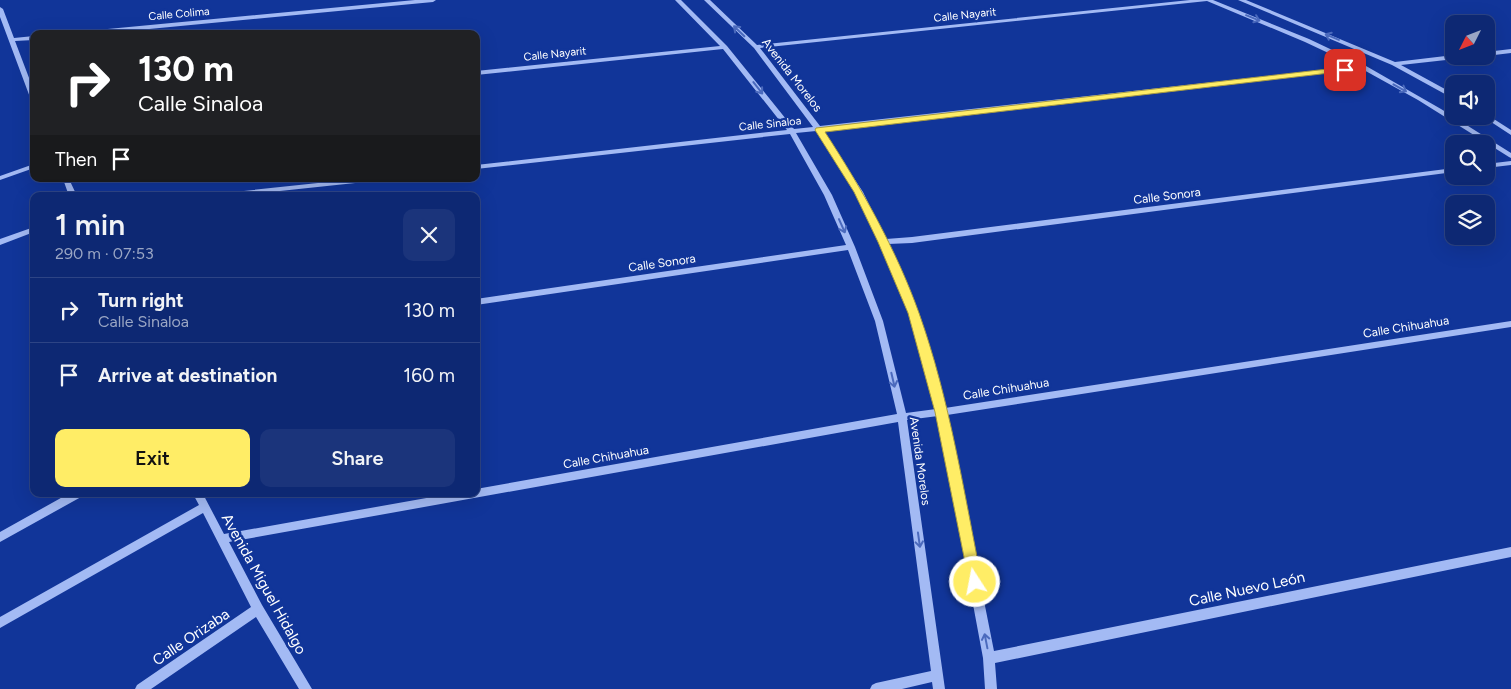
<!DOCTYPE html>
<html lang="en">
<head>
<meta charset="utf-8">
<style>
  :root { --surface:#0d2873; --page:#1b347b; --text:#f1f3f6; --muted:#9aa6c4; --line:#2d4485; --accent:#ffed66 }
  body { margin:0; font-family:Figtree,sans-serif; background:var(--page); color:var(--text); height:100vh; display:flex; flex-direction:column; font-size:19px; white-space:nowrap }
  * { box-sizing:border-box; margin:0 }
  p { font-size:16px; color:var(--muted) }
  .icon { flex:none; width:28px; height:28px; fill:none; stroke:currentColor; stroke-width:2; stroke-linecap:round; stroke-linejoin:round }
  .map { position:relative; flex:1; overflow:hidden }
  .side { position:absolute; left:30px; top:192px; width:450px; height:305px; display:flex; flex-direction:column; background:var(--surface); border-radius:10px; box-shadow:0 5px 20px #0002,0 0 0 1px var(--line) }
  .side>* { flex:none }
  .top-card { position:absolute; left:30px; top:30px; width:450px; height:152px; border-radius:10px; box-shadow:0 5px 20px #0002,0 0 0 1px var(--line); background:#202124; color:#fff; overflow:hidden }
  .needle { width:32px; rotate:228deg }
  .fabs { position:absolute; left:1445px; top:15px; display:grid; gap:10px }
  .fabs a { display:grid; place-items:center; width:50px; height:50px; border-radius:10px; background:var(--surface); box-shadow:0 5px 20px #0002,0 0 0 1px var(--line); font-size:25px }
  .pin { position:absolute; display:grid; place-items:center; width:42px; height:42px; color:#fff; margin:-21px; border-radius:10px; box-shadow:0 2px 8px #0006 }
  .me { position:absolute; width:55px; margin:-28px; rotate:349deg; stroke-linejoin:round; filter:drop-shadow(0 0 4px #0008) }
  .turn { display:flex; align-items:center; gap:18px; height:105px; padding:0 25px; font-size:22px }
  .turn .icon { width:65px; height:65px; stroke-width:2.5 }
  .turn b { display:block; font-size:35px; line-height:42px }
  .then { display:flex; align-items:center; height:48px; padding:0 25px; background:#0003; gap:10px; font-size:19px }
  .round { display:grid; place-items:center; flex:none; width:52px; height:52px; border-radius:10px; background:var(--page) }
  .headline { display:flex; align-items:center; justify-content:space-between; height:85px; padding:0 25px }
  h1 { font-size:30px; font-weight:600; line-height:38px }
  .action { display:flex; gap:10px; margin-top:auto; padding:10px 25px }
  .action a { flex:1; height:58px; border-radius:10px; background:var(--accent); color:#111; font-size:20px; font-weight:600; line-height:58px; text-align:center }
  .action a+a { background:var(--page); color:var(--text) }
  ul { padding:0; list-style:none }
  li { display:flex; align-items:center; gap:15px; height:65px; padding:0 25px; border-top:1px solid var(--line) }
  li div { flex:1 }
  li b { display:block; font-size:19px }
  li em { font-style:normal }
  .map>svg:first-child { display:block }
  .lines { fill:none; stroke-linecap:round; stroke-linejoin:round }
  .minor { fill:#a3baf4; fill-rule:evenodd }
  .oneway { stroke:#4b6abd }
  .route { fill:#ffed66; stroke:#a69a42 }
  .labels { text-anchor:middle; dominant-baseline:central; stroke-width:5; stroke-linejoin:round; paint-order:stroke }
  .far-street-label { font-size:11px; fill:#fff; stroke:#113599 }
  .street-label { font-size:12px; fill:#fff; stroke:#113599 }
  .near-street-label { font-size:15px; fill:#fff; stroke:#113599 }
</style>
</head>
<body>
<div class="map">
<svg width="1511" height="689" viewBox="0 0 1511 689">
  <rect width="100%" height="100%" fill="#113599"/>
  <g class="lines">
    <!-- minor -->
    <path class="minor" d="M415,0H436L433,2L97,34H73L76,32Z
      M675,0H681L727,46L794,129L813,127L754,48L704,0H710L757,45L1190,0H1213L1309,39L1366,66L1441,109L1511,153V158L1509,157L1418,100L1362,69L822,130L863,192L886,239L912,237L1454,168V172L912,243L888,244L918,313L945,408L1511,321V327L947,415L994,651L1511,547V557L995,663L997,689H985L983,658L938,416L907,420L945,689H933L932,682L902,689H870L872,685L876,683L931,671L898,422L229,542L262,605L312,689H299L256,617L151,689H135L137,685L251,607L203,513L0,628V617L199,505L193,494H203L224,534L449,494H476V489L897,414L875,321L848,250L476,305V299L846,245L824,195L790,134L476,169V165L787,130L723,49L476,75V71L720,46ZM1207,1L1305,42L1356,66L820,126L760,48ZM816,131L855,192L879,242L910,313L936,409L906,413L883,321L855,247L832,195L796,133Z
      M1238,0H1246L1395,62L1454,55L1467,56L1464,58L1401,65L1454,94V99L1392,65Z
      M0,7L3,9L14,38L34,36V40L15,41L34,91V102L31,100L0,17Z
      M1511,49V53L1486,56V52Z
      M1486,114L1511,130V135L1482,116H1486Z
      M1511,161V165L1486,168V164Z
      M34,164V168L0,180V176Z
      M63,179H69L77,196H69Z
      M356,179H378L374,181L234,196H211L215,194Z
      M34,227V232L0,245V239Z
      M68,494H82L81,497L0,542V532Z"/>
  </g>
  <!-- one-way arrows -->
  <defs><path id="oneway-shaft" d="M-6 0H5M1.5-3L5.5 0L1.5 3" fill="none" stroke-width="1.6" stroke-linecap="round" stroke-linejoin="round" transform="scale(1.25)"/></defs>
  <g class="oneway">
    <use href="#oneway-shaft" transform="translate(1253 18) rotate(22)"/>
    <use href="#oneway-shaft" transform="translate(739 31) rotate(-136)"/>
    <use href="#oneway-shaft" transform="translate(1332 37) rotate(-157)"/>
    <use href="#oneway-shaft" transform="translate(758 88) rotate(52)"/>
    <use href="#oneway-shaft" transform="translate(1400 88) rotate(29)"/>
    <use href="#oneway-shaft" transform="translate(842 226) rotate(66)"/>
    <use href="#oneway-shaft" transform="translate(893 380) rotate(77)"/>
    <use href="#oneway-shaft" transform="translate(919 540) rotate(82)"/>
    <use href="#oneway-shaft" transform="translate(986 641) rotate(-101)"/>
  </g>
  <!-- route -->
  <path class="route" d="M1345,67L1347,68V71L825,132C862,189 896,249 919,313C950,400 964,493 982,582L980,587L975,589L970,587L935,412L908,313L878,242L854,192L815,130L816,128Z"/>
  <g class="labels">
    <!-- far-street labels -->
    <g class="far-street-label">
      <text transform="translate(179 14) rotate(-5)">Calle Colima</text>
      <text transform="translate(965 15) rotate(-6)">Calle Nayarit</text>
      <text transform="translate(555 54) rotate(-6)">Calle Nayarit</text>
      <text transform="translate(770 124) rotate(-6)">Calle Sinaloa</text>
    </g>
    <!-- street labels -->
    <g class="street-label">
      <text transform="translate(792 75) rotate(52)">Avenida Morelos</text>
      <text transform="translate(1167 196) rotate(-7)">Calle Sonora</text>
      <text transform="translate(662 263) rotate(-8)">Calle Sonora</text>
      <text transform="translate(1406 327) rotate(-9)">Calle Chihuahua</text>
      <text transform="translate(1006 389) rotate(-9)">Calle Chihuahua</text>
      <text transform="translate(606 457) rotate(-10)">Calle Chihuahua</text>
      <text transform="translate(920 461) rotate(82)">Avenida Morelos</text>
    </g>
    <!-- near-street labels -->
    <g class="near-street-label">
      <text transform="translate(264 584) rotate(61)">Avenida Miguel Hidalgo</text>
      <text transform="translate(1247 589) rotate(-12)">Calle Nuevo León</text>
      <text transform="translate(191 637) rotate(-34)">Calle Orizaba</text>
    </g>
  </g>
</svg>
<div class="fabs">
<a><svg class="needle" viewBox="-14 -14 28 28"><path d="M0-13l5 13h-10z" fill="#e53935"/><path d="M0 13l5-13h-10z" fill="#9aa6c4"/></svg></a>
<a><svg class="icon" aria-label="sound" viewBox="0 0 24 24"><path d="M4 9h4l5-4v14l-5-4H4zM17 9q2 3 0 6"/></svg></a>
<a><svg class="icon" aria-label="search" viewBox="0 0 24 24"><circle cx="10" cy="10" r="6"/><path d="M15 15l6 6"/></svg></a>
<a><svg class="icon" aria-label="layers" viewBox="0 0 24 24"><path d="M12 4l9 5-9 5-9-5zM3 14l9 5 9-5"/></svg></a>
</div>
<div class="pin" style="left:1345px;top:70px;background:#d93025"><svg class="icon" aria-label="arrive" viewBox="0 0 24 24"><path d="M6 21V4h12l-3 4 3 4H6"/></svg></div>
<svg class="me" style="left:975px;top:582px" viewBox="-20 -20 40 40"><circle r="17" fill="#ffed66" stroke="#fff" stroke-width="3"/><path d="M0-11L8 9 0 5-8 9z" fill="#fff"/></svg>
<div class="top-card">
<div class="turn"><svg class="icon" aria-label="right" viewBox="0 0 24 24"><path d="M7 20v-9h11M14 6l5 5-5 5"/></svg><div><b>130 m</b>Calle Sinaloa</div></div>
<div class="then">Then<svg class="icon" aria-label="arrive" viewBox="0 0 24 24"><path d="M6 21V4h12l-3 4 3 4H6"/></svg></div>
</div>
<section class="side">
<div class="headline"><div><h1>1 min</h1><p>290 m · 07:53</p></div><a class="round"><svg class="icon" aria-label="close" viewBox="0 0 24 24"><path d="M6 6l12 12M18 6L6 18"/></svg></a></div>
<ul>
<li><svg class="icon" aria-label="right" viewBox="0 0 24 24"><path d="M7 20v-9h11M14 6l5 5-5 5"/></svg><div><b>Turn right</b><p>Calle Sinaloa</p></div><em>130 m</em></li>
<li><svg class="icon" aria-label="arrive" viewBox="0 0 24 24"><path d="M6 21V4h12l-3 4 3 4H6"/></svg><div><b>Arrive at destination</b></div><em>160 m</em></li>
</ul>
<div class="action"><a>Exit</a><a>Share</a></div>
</section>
</div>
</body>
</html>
